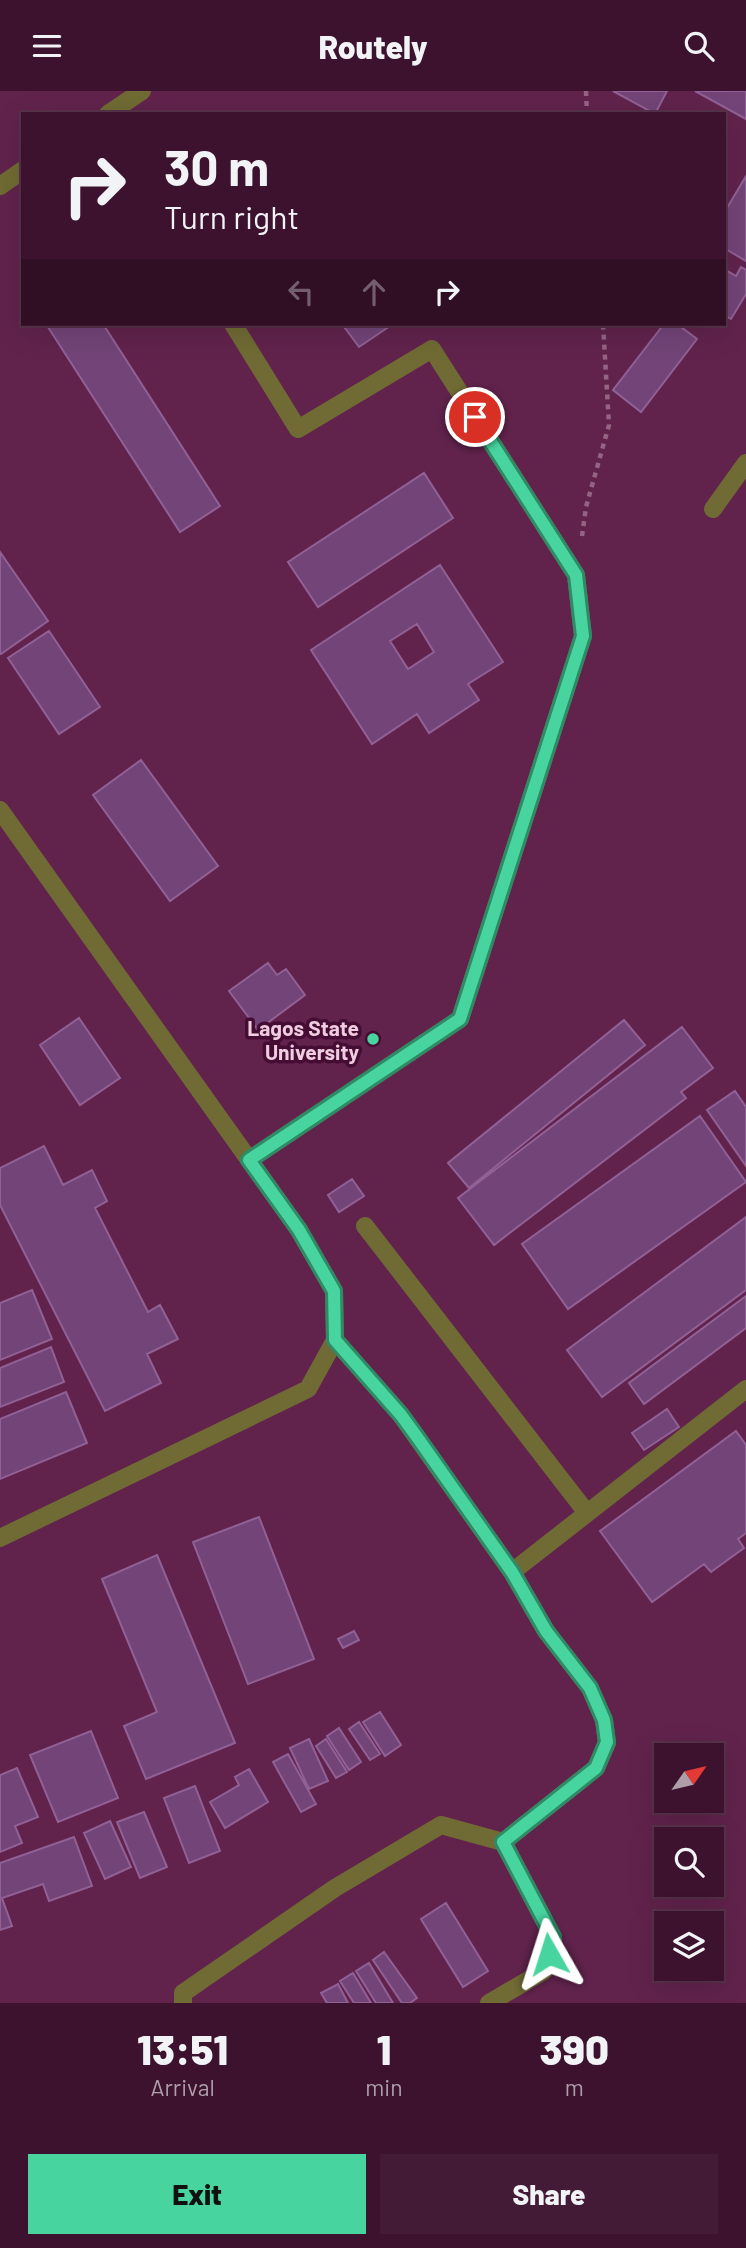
<!DOCTYPE html>
<html lang="en">
<head>
<meta charset="utf-8">
<style>
  :root { --surface:#3d122e; --page:#441b36; --text:#f1f3f6; --muted:#ad9eaa; --line:#56324a; --accent:#47d49e }
  body { margin:0; font-family:Barlow,sans-serif; background:var(--page); color:var(--text); height:100vh; display:flex; flex-direction:column; font-size:26px; white-space:nowrap }
  * { box-sizing:border-box; margin:0 }
  p { font-size:23px; color:var(--muted) }
  .icon { flex:none; width:38px; height:38px; fill:none; stroke:currentColor; stroke-width:2; stroke-linecap:round; stroke-linejoin:round }
  .map { position:relative; height:1912px; overflow:hidden }
  .sheet { display:flex; flex-direction:column; background:var(--surface); flex:1 }
  .sheet>* { flex:none }
  .top-card { position:absolute; left:21px; top:21px; width:705px; height:214px; border-radius:0px; box-shadow:0 7px 28px #0002,0 0 0 2px var(--line); background:#3d122e; color:var(--text); overflow:hidden }
  .needle { width:46px; rotate:56deg }
  .controls { position:absolute; left:654px; top:1652px; display:grid; gap:14px }
  .controls a { display:grid; place-items:center; width:70px; height:70px; border-radius:0px; background:var(--surface); box-shadow:0 7px 28px #0002,0 0 0 2px var(--line); font-size:35px }
  .pin { position:absolute; display:grid; place-items:center; width:60px; height:60px; color:#fff; margin:-30px; border:4px solid #fff; border-radius:50%; box-shadow:0 2px 7px #0007 }
  .me { position:absolute; width:77px; margin:-38px; rotate:354deg; stroke-linejoin:round; filter:drop-shadow(0 0 5px #0008) }
  .turn { display:flex; align-items:center; gap:24px; height:147px; padding:0 28px; font-size:32px }
  .turn .icon { width:91px; height:91px; stroke-width:2.5 }
  .turn b { display:block; font-size:49px; line-height:60px }
  .lanes { display:flex; align-items:center; height:66px; padding:0 28px; background:#0003; justify-content:center; gap:35px; direction:ltr }
  .lanes .off { opacity:.35 }
  .eta { display:flex; justify-content:space-evenly; align-items:center; height:119px; text-align:center }
  .eta b { font-size:42px; font-weight:800; line-height:49px }
  .cta { display:flex; gap:14px; margin-top:auto; padding:14px 28px }
  .cta a { flex:1; height:80px; border-radius:0px; background:var(--accent); color:#111; font-size:28px; font-weight:800; line-height:80px; text-align:center }
  .cta a+a { background:var(--page); color:var(--text) }
  header { display:flex; justify-content:space-between; align-items:center; height:91px; padding:0 28px; background:var(--surface); font-size:32px; font-weight:800 }
  .map>svg:first-child { display:block }
  .built { fill:#61234c; fill-rule:evenodd }
  .building { fill:#724477; stroke:#916196; stroke-width:2; fill-rule:evenodd }
  .lines { fill:none; stroke-linecap:round; stroke-linejoin:round }
  .path { stroke:#946482; stroke-width:4.5; stroke-dasharray:5 5; stroke-linecap:butt }
  .minor { stroke:#706a34; stroke-width:18 }
  .route-casing { stroke:#2e8a67; stroke-width:18 }
  .route { stroke:#47d49e; stroke-width:12 }
  .poi-dot { fill:#47d49e; stroke:#450d33; stroke-width:2.5 }
  .labels { text-anchor:middle; dominant-baseline:central; stroke-width:7; stroke-linejoin:round; paint-order:stroke }
  .poi-label { font-size:21px; font-weight:bold; fill:#f0cce0; stroke:#450d33; text-anchor:end }
</style>
</head>
<body>
<header><svg class="icon" aria-label="menu" viewBox="0 0 24 24"><path d="M4 6h16M4 12h16M4 18h16"/></svg>Routely<svg class="icon" aria-label="search" viewBox="0 0 24 24"><circle cx="10" cy="10" r="6"/><path d="M15 15l6 6"/></svg></header>
<div class="map">
<svg width="746" height="1912" viewBox="0 0 746 1912">
  <rect width="100%" height="100%" fill="#51183e"/>
  <!-- built -->
  <path class="built" d="M0,0H746V1912H0ZM23,23H724V233H23ZM667,1664H712V1710H667ZM667,1748H712V1794H667ZM667,1832H712V1878H667Z"/>
  <!-- building -->
  <path class="building" d="M613,0H667L655,23Z
    M695,0H746V28Z
    M746,85V170L724,157V122Z
    M741,176L746,179V203L731,228L724,224V178L736,185Z
    M46,233H103L220,415L180,441Z
    M342,233H393L359,256Z
    M664,233H677L697,248L641,321L613,299Z
    M424,382L453,427L318,516L288,471Z
    M0,461L48,530L1,563L0,562Z
    M440,474L503,571L468,593L479,609L429,642L417,623L372,653L311,559ZM417,533L434,561L408,578L390,550Z
    M49,540L100,616L59,643L8,567Z
    M141,669L218,775L170,810L93,704Z
    M268,872L277,884L286,878L305,904L258,939L229,900Z
    M79,927L120,987L80,1014L40,954Z
    M624,929L645,954L469,1097L448,1072Z
    M682,936L713,977L681,1001L686,1007L494,1154L458,1107Z
    M735,1000L746,1016V1075L707,1019Z
    M700,1025L746,1091L568,1218L522,1153Z
    M44,1055L63,1094L92,1079L107,1110L95,1117L148,1221L160,1214L178,1248L147,1263L161,1292L105,1320L0,1114V1077Z
    M352,1088L364,1105L339,1121L328,1104Z
    M746,1126V1199L602,1306L567,1259Z
    M32,1199L52,1248L0,1269V1212Z
    M746,1205V1237L644,1313L629,1292Z
    M51,1256L64,1291L0,1316V1277Z
    M66,1301L87,1352L0,1388V1328Z
    M667,1318L679,1336L644,1359L632,1342Z
    M736,1340L746,1354V1442L738,1448L744,1457L711,1481L704,1473L652,1511L600,1440Z
    M259,1426L314,1568L248,1593L193,1451Z
    M157,1464L235,1652L146,1688L124,1635L157,1621L102,1488Z
    M354,1540L359,1549L343,1557L338,1548Z
    M380,1621L401,1654L385,1665L363,1631Z
    M359,1631L380,1663L370,1669L349,1638Z
    M339,1637L361,1671L349,1679L327,1645Z
    M91,1640L118,1707L58,1731L30,1664Z
    M309,1648L328,1690L309,1698L290,1657Z
    M326,1648L347,1681L336,1687L316,1655Z
    M288,1663L316,1713L301,1721L273,1671Z
    M17,1677L38,1726L15,1735L22,1752L0,1761V1684Z
    M249,1678L268,1711L225,1737L210,1711L239,1694L235,1686Z
    M195,1695L220,1760L189,1772L164,1707Z
    M144,1721L167,1776L140,1787L117,1731Z
    M110,1730L131,1776L105,1788L84,1742Z
    M74,1746L92,1795L49,1810L43,1793L2,1807L12,1835L0,1839V1772Z
    M446,1812L488,1880L463,1896L421,1828Z
    M384,1861L417,1907L410,1912H402L373,1869Z
    M369,1872L393,1912H376L356,1880Z
    M353,1882L371,1912H354L340,1890Z
    M338,1893L348,1912H327L321,1902Z"/>
  <g class="lines">
    <!-- path -->
    <path class="path" d="M586,0L587,23
      M582,445L586,416L609,334L603,233"/>
    <!-- minor -->
    <path class="minor" d="M108,23L142,0
      M0,95L23,79
      M233,233L298,338L432,258L576,484L583,545L460,928L249,1069
      M713,418L746,372
      M0,719L299,1139L334,1200L335,1249L308,1298L0,1447
      M365,1135L587,1422
      M335,1249L401,1324L512,1481L546,1540L590,1597L604,1629L607,1652L596,1677L503,1751L553,1846L544,1880L489,1912
      M512,1481L746,1298
      M183,1912V1902L335,1797L441,1734L503,1751"/>
  </g>
  <g class="lines">
    <defs>
      <path id="route" d="M475,326L576,484L583,545L460,928L249,1069L299,1139L334,1200L335,1249L401,1324L417,1346L512,1481L546,1540L590,1597L604,1629L607,1651L596,1677L503,1751L553,1846L549,1863"/>
    </defs>
    <!-- route casing -->
    <use href="#route" class="route-casing"/>
    <!-- route -->
    <use href="#route" class="route"/>
  </g>
  <!-- markers -->
  <circle class="poi-dot" cx="373" cy="948" r="7"/>
  <g class="labels">
    <!-- poi labels -->
    <g class="poi-label">
      <text x="359" y="936">Lagos State<tspan x="359" dy="24">University</tspan></text>
    </g>
  </g>
</svg>
<div class="controls">
<a><svg class="needle" viewBox="-14 -14 28 28"><path d="M0-13l5 13h-10z" fill="#e53935"/><path d="M0 13l5-13h-10z" fill="#ad9eaa"/></svg></a>
<a><svg class="icon" aria-label="search" viewBox="0 0 24 24"><circle cx="10" cy="10" r="6"/><path d="M15 15l6 6"/></svg></a>
<a><svg class="icon" aria-label="layers" viewBox="0 0 24 24"><path d="M12 4l9 5-9 5-9-5zM3 14l9 5 9-5"/></svg></a>
</div>
<div class="pin" style="left:475px;top:326px;background:#d93025"><svg class="icon" aria-label="arrive" viewBox="0 0 24 24"><path d="M6 21V4h12l-3 4 3 4H6"/></svg></div>
<svg class="me" style="left:549px;top:1863px" viewBox="-20 -20 40 40"><path d="M0-17L14 15 0 8-14 15z" fill="#47d49e" stroke="#fff" stroke-width="4"/></svg>
<div class="top-card">
<div class="turn"><svg class="icon" aria-label="right" viewBox="0 0 24 24"><path d="M7 20v-9h11M14 6l5 5-5 5"/></svg><div><b>30 m</b>Turn right</div></div>
<div class="lanes"><svg class="icon off" aria-label="left" viewBox="0 0 24 24"><path d="M17 20v-9H6M10 6l-5 5 5 5"/></svg><svg class="icon off" aria-label="ahead" viewBox="0 0 24 24"><path d="M12 20V5M6 11l6-6 6 6"/></svg><svg class="icon" aria-label="right" viewBox="0 0 24 24"><path d="M7 20v-9h11M14 6l5 5-5 5"/></svg></div>
</div>
</div>
<section class="sheet">
<div class="eta">
<div><b>13:51</b><p>Arrival</p></div>
<div><b>1</b><p>min</p></div>
<div><b>390</b><p>m</p></div>
</div>
<div class="cta"><a>Exit</a><a>Share</a></div>
</section>
</body>
</html>
